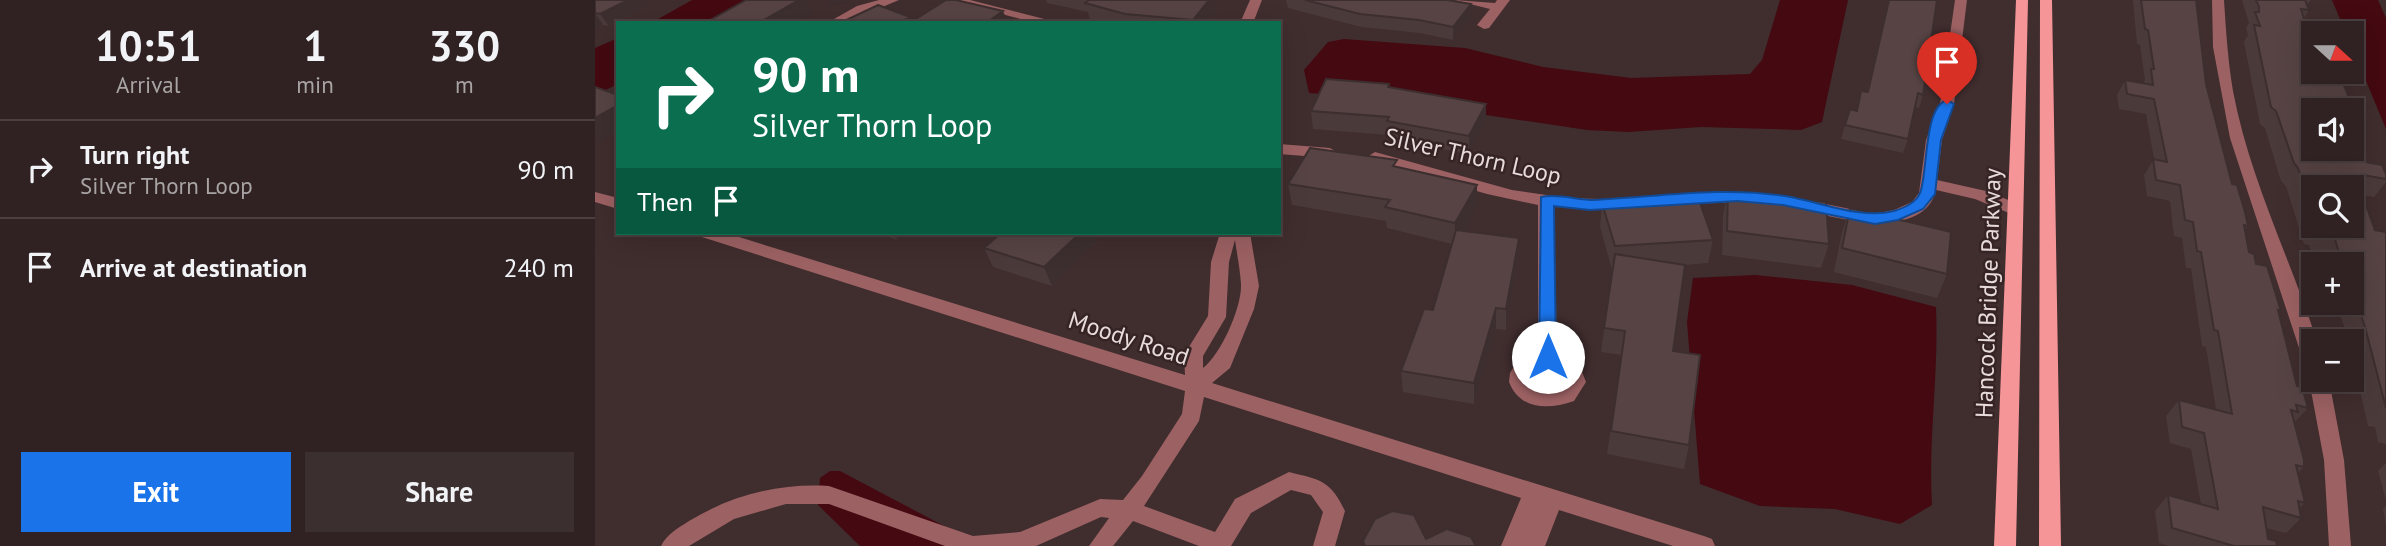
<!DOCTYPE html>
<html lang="en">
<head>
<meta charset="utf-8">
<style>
  :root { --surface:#302222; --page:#3c2f2f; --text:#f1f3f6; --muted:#a8a4a5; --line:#4b3f40; --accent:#1a73e8 }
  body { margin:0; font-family:"PT Sans",sans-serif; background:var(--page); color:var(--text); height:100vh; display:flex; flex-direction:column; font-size:26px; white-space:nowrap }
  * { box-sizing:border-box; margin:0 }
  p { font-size:23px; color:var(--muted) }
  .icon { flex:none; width:38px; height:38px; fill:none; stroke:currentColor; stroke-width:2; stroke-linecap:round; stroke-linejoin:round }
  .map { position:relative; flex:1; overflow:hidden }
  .sheet { display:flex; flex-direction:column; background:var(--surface); width:595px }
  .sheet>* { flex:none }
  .guide { position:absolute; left:21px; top:21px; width:665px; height:214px; border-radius:0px; box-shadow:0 7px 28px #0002,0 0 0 2px var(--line); background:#0b6e4f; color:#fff; overflow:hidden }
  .needle { width:46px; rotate:111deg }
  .fabs { position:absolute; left:1706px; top:21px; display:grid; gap:14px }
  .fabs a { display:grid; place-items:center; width:63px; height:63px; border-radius:0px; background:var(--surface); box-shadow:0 7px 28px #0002,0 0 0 2px var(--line); font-size:35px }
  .pin { position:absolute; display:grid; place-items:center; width:60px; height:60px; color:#fff; margin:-72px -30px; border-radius:50% 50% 50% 0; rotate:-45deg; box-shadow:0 0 7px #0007 }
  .pin .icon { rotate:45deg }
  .me { position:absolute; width:77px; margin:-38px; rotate:0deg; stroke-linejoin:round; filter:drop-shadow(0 0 5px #0008) }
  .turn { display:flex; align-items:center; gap:24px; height:147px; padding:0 21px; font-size:32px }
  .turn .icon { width:91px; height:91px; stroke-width:2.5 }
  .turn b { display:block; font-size:49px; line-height:60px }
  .then { display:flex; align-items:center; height:66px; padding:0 21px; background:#0003; gap:14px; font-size:26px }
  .eta { display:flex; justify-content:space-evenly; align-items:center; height:119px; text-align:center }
  .eta b { font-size:42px; font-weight:700; line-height:49px }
  .button { display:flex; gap:14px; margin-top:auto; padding:14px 21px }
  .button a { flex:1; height:80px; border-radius:0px; background:var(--accent); color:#fff; font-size:28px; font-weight:700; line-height:80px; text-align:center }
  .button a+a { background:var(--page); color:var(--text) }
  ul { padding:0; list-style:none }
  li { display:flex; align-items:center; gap:21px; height:98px; padding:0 21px; border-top:2px solid var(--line) }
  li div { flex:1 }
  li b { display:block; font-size:26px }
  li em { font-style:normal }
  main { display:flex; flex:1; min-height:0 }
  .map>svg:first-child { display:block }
  .water { fill:#440911 }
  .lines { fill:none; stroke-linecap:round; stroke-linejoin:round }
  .minor { fill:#9c6163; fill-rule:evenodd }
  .major { fill:#f59598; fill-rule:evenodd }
  .wall { fill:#4b3a3a; fill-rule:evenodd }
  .shaded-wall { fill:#3d2f2f }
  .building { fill:#574343; stroke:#3d2f2f; stroke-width:2 }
  .route { fill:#1a73e8; stroke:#114b97; stroke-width:2 }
  .labels { text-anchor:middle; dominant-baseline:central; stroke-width:5; stroke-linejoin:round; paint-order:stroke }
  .street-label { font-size:24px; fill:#e8dbdb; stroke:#362424 }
</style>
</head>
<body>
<main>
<section class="sheet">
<div class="eta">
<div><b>10:51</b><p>Arrival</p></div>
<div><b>1</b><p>min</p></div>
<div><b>330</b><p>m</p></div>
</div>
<ul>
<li><svg class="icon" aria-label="right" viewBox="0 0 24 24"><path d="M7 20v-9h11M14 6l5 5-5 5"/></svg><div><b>Turn right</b><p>Silver Thorn Loop</p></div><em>90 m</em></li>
<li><svg class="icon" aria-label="arrive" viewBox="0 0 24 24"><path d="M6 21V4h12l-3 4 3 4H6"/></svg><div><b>Arrive at destination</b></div><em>240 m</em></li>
</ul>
<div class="button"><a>Exit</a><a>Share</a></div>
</section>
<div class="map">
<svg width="1791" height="546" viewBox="0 0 1791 546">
  <rect width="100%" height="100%" fill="#402d2e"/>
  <!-- water -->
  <path class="water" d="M97,0H170L133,23H56Z
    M1185,0H1253L1227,122L1206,130L1106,127L1033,132L992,130L778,98L714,93L709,70L733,42L749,39L870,48L948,67L1036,78L1155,74L1167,60Z
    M1737,0H1783L1791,18V129L1757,47V33H1751Z
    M23,38V84L0,95V48Z
    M1160,275L1257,285L1341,307C1344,374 1333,439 1337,505L1305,524L1240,509L1165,506L1105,484L1092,322L1098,278Z
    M235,471H245L387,546H265L223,505L225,478Z"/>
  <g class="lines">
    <!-- minor -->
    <path class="minor" d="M284,0H304L249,23H232L262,6Z
      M352,0H375L465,23H441Z
      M655,0H667L658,23H645Z
      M859,0L900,3L902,0H915L894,28L889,29L882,25L895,9Z
      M1360,0H1372L1359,104L1347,140L1342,180L1391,191L1426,205L1428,209L1426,213H1414L1380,199L1341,190C1329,242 1239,218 1205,209L1203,205L1211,200L1280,214L1299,210L1317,202L1324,193L1331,140L1345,104Z
      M1617,0H1629C1631,31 1633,61 1638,91C1654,177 1695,258 1722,341H1718V367L1711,365L1708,360L1635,138L1618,47Z
      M684,144L735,148L743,153L735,158L684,154Z
      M780,152L917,190L972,198L1036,200L1038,204L1030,209L959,207L962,353L983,362L991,382L979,401C953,410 925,410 914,382L915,373L924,358L943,352V205L892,194L775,160L772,157ZM952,365L968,372L971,381L965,390L944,391L934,384V374L938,368Z
      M0,192L23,198V209L0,202Z
      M1155,192L1163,197L1161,201L1078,205L1070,200L1078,195Z
      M105,233H131L590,375L589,355L613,316L616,262L625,233H655L664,286L659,309L635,368L617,383L1109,536L1117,539L1120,546H1078L964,510L950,546H906L926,498L609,397L604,421L549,506L620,532L640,499L694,472C726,480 735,480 750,511L740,546H718L728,512L716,495L696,490L656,513L636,546H604L538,521L518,546H494L514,518L506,517L441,546H350L234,504H191L139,519L94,546H66C71,535 83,528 94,521C137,495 184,483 234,486L378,536L425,532L505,499L528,500L547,476L587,414L590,391L107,237ZM640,240C642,254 645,269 646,284C647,307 626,354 608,368V356L631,317L634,262Z
      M1718,374V380H1734L1749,460L1756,546H1734L1729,460L1714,380Z"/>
    <!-- major -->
    <path class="major" d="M1421,0H1433L1421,546H1399Z
      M1445,0H1457L1466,546H1444Z"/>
  </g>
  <!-- wall -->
  <path class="wall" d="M0,0H52L54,5L14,26L8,25L0,29Z
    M451,0H619L622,12L613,23H505L495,20L493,12L452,3Z
    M691,0H852L877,17L858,40L825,33L766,27L693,8Z
    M1293,0H1342L1328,95L1324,108L1320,107L1313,139L1308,153L1246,139L1255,109L1261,111L1266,91L1272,92Z
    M1538,0H1602L1601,3L1611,84L1637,184L1653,226L1650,230L1654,252L1661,264L1686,311L1684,314L1702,386L1713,408L1699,423L1709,467L1703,473L1710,503L1704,508L1706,518L1691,533L1671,528L1673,539L1682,546H1574L1564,543L1560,511L1573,495L1606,504L1596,449L1575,443L1571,416L1584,400L1621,409L1611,347L1607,346L1596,268H1591L1587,238L1579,236L1575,201L1552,196L1549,175L1559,159L1551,114L1524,109L1522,95L1530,80L1548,83L1550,80L1545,45L1542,44Z
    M1647,0H1716L1712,5L1714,10L1709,18L1727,79L1758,108L1772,128L1759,145H1757V110H1718L1749,158L1791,175V182L1779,197L1768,195L1780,230L1791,232V444L1783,442L1780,427L1773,426L1757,355V341H1754L1741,303H1757V264H1728L1726,257L1717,255L1714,245L1709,244L1691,186L1686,181L1670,128L1665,124L1649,42L1653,35L1651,28L1654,23ZM1718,187L1757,226H1718Z
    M794,87L891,122L874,154L794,139L793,135L718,129L716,111Z
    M802,167L882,206L868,231L924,238L923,259L911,330L901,329L879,404L808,392L806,371L838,310L857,244L792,228L791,221L697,205L693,184Z
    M1133,191L1234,244L1226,268L1127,255L1128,215Z
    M1007,203L1118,240L1113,263L1090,265L1078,351L1094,445L1089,469L1012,454L1027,355L1006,352L1017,270L1005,227Z
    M1255,208L1352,274L1342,298L1239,272L1247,232Z
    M282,233H310L302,240Z
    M406,233H498L502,242L457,286L398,267L389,248Z
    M1791,463V500L1783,471Z
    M1791,506V526L1788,509Z"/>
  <!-- shaded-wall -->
  <path class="shaded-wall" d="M33,0H52L54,5L14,26L5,14Z
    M204,0H211L218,14L203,23H164Z
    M233,0H256L236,6Z
    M614,0H619L622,12L613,23H598V20Z
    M876,4L877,17L858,40V27Z
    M408,11L413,23H391Z
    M0,13L8,25L0,29Z
    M315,17L318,22L304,23Z
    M891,104V122L874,154V136Z
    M23,105V131L0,144V118Z
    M882,185V206L860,245V223Z
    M298,233H310L302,240Z
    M485,233H498L502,242L457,286L449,267Z
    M924,238L923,259L911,330V309Z
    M901,308V329L879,404V383Z"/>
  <!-- building -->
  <path class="building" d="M0,0H33L5,14L0,13Z
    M151,0H204L164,23H110Z
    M351,0H361L408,11L391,23L316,22Z
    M494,0H614L598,20L530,14L490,3Z
    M710,0H852L876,4L858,27L824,20L765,14Z
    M1294,0H1342L1328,95L1323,93L1313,139L1250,125L1255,109L1262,111L1266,91L1273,92Z
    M1546,0H1601L1611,84L1637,184L1642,185L1650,212L1653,226L1649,225L1654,252L1659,254L1661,264L1672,266L1686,311L1683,310L1702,386L1707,387L1713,408L1701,405L1703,412L1696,410L1709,460V467L1701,465L1710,503L1703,501L1706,518L1668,507L1673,539L1681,541L1682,546H1639L1577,528L1573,495L1623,509L1609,433L1587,427L1584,400L1637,414L1623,331L1619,330L1606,252L1602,251L1598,222L1590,220L1585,185L1561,180L1558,159L1572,162L1559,99L1532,94L1530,80L1558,85L1556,69H1559L1553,30L1550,29Z
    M1661,0H1710L1714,10L1706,9L1718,51V72H1725L1727,79L1748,83L1758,108L1765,110L1772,128L1757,126V110H1718V149H1746L1749,158L1787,165L1791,175V179L1768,175L1770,181L1762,180L1780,230L1791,232V408L1770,327L1757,288V264H1747L1740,239L1730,237L1727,228L1722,226H1757V187H1718V214L1703,168L1699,163L1681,111L1676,107L1659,25L1665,26L1660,12H1664V7Z
    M283,5L315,17L304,23H245Z
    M731,79L794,84L793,87L891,104L874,136L792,121L794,117L716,111Z
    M0,87L23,95V105L0,118Z
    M715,148L802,160L798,166L882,185L860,223L790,207L795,200L693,184Z
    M1133,191L1231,202L1234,244L1132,231Z
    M1103,197L1118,240L1020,246L1007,203Z
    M1255,208L1356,232L1352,274L1247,248Z
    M861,230L924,238L911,309L901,308L879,383L806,371L829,309L838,310Z
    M406,233H485L449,267L389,248Z
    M1020,254L1090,265L1078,351L1105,355L1094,445L1016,431L1030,331L1009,328Z
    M797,511L819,515L831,539L852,529L876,537L881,546H770L768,541L780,519Z"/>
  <!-- route -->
  <path class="route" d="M1352,100L1359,104L1346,140L1340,194L1328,209L1303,220L1280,224L1188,205L1142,201L995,210L959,206L961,357L953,363L946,361L944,357L946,197C962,193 982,200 999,200C1062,197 1127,186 1190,196C1223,201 1266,220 1299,211C1309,208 1321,203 1325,193C1333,175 1328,107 1352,100Z"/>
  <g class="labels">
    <!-- street labels -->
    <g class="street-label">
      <text transform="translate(878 156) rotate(13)">Silver Thorn Loop</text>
      <text transform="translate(1393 293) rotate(-88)">Hancock Bridge Parkway</text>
      <text transform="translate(534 338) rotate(18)">Moody Road</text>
    </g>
  </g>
</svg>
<div class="fabs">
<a><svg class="needle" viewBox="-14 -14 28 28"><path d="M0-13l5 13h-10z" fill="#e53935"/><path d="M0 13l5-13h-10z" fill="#a8a4a5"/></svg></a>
<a><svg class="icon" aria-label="sound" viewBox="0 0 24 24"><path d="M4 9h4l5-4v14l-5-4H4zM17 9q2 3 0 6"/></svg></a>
<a><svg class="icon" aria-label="search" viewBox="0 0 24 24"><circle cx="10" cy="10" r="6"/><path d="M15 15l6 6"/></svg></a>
<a>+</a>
<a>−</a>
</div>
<div class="pin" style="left:1352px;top:104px;background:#d93025"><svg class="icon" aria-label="arrive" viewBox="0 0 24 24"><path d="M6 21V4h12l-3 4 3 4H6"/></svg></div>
<svg class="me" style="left:953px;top:357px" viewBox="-20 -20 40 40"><circle r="19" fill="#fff"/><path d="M0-13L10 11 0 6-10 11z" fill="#1a73e8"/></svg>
<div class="guide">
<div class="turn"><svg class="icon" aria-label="right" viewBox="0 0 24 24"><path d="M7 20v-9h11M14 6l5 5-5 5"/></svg><div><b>90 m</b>Silver Thorn Loop</div></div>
<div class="then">Then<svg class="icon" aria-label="arrive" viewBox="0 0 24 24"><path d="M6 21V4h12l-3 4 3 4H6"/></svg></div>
</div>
</div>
</main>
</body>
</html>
